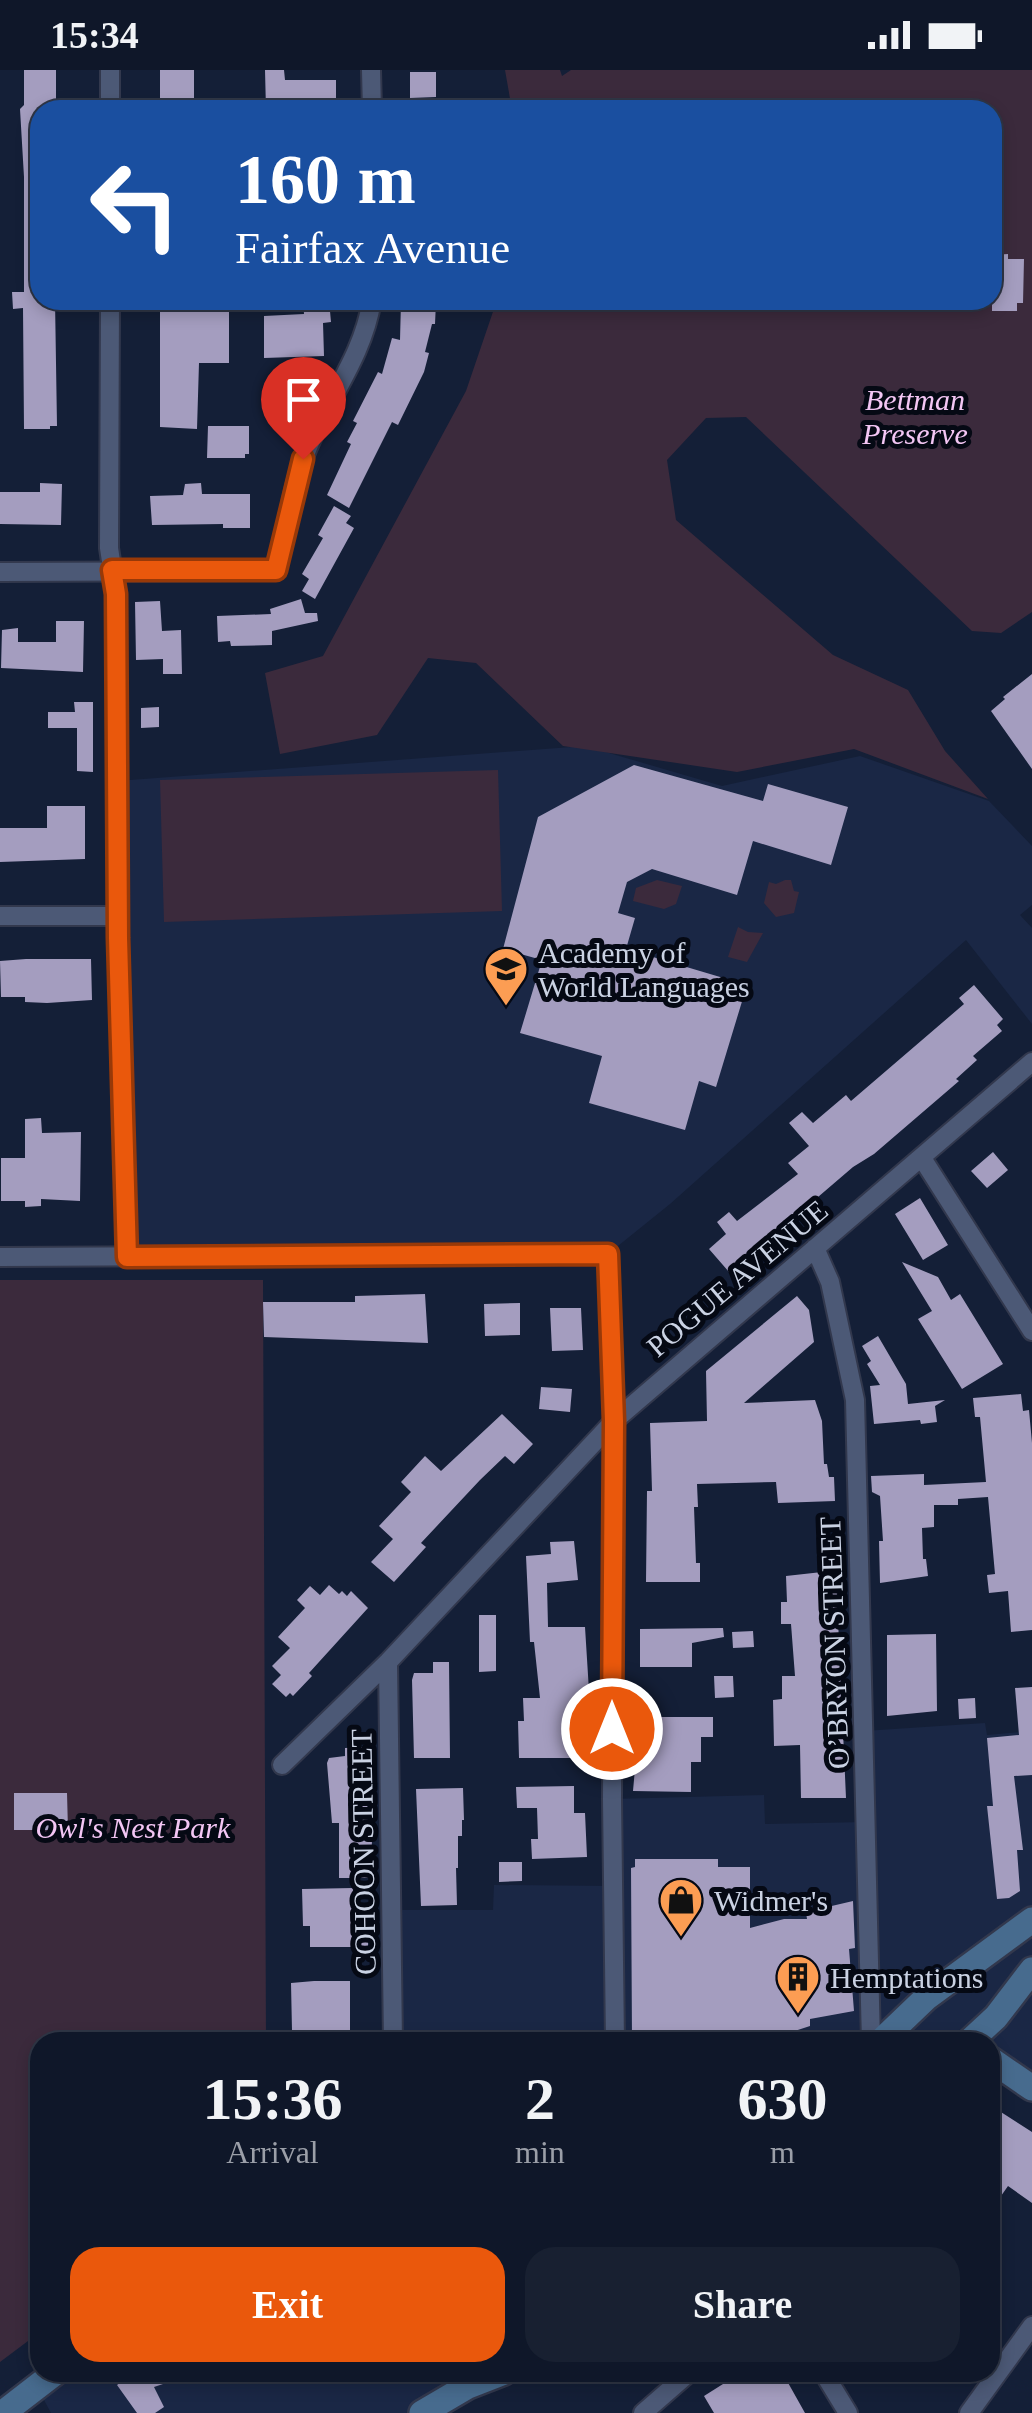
<!DOCTYPE html>
<html lang="en">
<head>
<meta charset="utf-8">
<style>
  :root { --surface:#0f1729; --page:#182031; --text:#f1f3f6; --muted:#9b9fa8; --line:#2f3646; --accent:#ea580c }
  body { margin:0; font-family:Georgia,serif; background:var(--page); color:var(--text); height:100vh; display:flex; flex-direction:column; font-size:38px; white-space:nowrap }
  * { box-sizing:border-box; margin:0 }
  p { font-size:32px; color:var(--muted) }
  .icon { flex:none; width:55px; height:55px; fill:none; stroke:currentColor; stroke-width:2; stroke-linecap:round; stroke-linejoin:round }
  .map { position:relative; flex:1; overflow:hidden }
  .side { position:absolute; left:30px; top:1962px; width:970px; height:350px; display:flex; flex-direction:column; background:var(--surface); border-radius:30px; box-shadow:0 5px 15px #0003,0 0 0 2px var(--line) }
  .side>* { flex:none }
  .top-card { position:absolute; left:30px; top:30px; width:972px; height:210px; border-radius:30px; box-shadow:0 5px 15px #0003,0 0 0 2px var(--line); background:#1a4fa0; color:#fff; overflow:hidden }
  .pin { position:absolute; display:grid; place-items:center; width:85px; height:85px; color:#fff; margin:-102px -42px; border-radius:50% 50% 50% 0; rotate:-45deg; box-shadow:0 0 10px #0007 }
  .pin .icon { rotate:45deg }
  .me { position:absolute; width:110px; margin:-55px; rotate:0deg; stroke-linejoin:round; filter:drop-shadow(0 0 8px #0008) }
  .turn { display:flex; align-items:center; gap:35px; height:210px; padding:0 40px; font-size:45px }
  .turn .icon { width:130px; height:130px; stroke-width:2.5 }
  .turn b { display:block; font-size:70px; line-height:85px }
  .eta { display:flex; justify-content:space-evenly; align-items:center; height:170px; text-align:center }
  .eta b { font-size:60px; font-weight:700; line-height:70px }
  .primary-button { display:flex; gap:20px; margin-top:auto; padding:20px 40px }
  .primary-button a { flex:1; height:115px; border-radius:30px; background:var(--accent); color:#fff; font-size:40px; font-weight:700; line-height:115px; text-align:center }
  .primary-button a+a { background:var(--page); color:var(--text) }
  .status { display:flex; justify-content:space-between; align-items:center; height:70px; padding:0 50px; background:var(--surface); direction:ltr }
  .status svg { height:28px; fill:currentColor }
  .map>svg:first-child { display:block }
  .built { fill:#1a2745 }
  .green { fill:#3b2a3c }
  .building { fill:#a49dbf }
  .lines { fill:none; stroke-linecap:round; stroke-linejoin:round }
  .street-casing { stroke:#32384d; stroke-width:22 }
  .secondary-casing { stroke:#32384d; stroke-width:30 }
  .street { stroke:#4c5976; stroke-width:18 }
  .secondary { stroke:#476b8e; stroke-width:25 }
  .route-casing { stroke:#983908; stroke-width:25 }
  .route { stroke:#ea580c; stroke-width:18 }
  .labels { text-anchor:middle; dominant-baseline:central; stroke-width:10; stroke-linejoin:round; paint-order:stroke }
  .park-label { font-size:30px; font-style:italic; fill:#f3c6f4; stroke:#050914 }
  .poi-label { font-size:30px; fill:#cad2e3; stroke:#050914; text-anchor:start }
  .street-label { font-size:30px; fill:#cad2e3; stroke:#050914 }
</style>
</head>
<body>
<div class="status"><b>15:34</b><svg viewBox="0 0 49 12"><path d="M0 12V9h3v3zM5 12V6h3v6zM10 12V3h3v9zM15 12V0h3v12zM26 1h20v11H26zM47 4h2v5h-2z"/></svg></div>
<div class="map">
<svg width="1032" height="2343" viewBox="0 0 1032 2343">
  <rect width="100%" height="100%" fill="#141f37"/>
  <!-- built -->
  <path class="built" d="M585,676L722,716L860,686L989,731L1032,776V835L1020,845L1032,858V954L966,870L670,1134L608,1184L127,1187L117,711Z
    M985,1653L987,1665L1032,1661V2018L990,1989V1972H265V1970H393V1840H493L494,1815L614,1816L612,1729L764,1725L765,1754L866,1752L864,1661Z
    M56,2302L504,2303L422,2343H51L37,2317Z"/>
  <!-- green -->
  <path class="green" d="M505,0H560L562,6L571,0H1032V542L1001,563L972,561L746,347L706,348L667,390L676,450L833,585L908,620L945,681L988,729L854,679L737,702L563,676L476,593L428,588L377,665L280,684L265,603L323,586L466,321L497,230H992V40H512Z
    M498,700L502,841L164,852L160,710Z
    M657,810L682,816L676,834L664,839L633,831L636,818Z
    M785,810H791L794,821L799,822L794,843L776,847L764,833L769,812L776,814Z
    M738,857L748,862L763,863L747,892L728,887Z
    M0,1210H263L266,1972H40V2262L0,2292Z"/>
  <!-- building -->
  <path class="building" d="M24,0H56V40H40V230H55L57,356H50V359H24L23,238L13,239L12,222H24V107L20,39L24,35Z
    M160,0H194V40H160Z
    M265,0H284L285,10H336V30L283,33V40H266Z
    M410,2H436V27L410,28Z
    M1008,184V189H1024L1023,233H1017V241H992V185Z
    M160,230H199V238H229V293H199L197,359L160,357Z
    M303,230H329L331,252L323,253L324,286L264,288V246L304,244Z
    M401,231L436,232L435,254H432L425,282L429,283L424,302L398,355L392,352L349,438L327,425L351,374L347,372L357,353L353,351L378,302L382,304L392,268L400,270Z
    M287,304L310,316L298,339L294,338L291,344L275,335L278,330L275,328Z
    M208,356H249V384H245V388H207Z
    M40,413L62,414L61,455L0,454V422H40Z
    M201,413L202,424H250V458H223V454L152,455L150,426L183,425L185,414Z
    M334,436L351,446L346,453L354,458L315,529L302,521L309,509L302,504L323,468L318,465Z
    M301,529L305,543H317L318,551L272,561V575L231,576L230,571L218,572L217,546L271,544L270,539Z
    M160,531L162,561L181,560L182,604H163V589L136,590L135,532Z
    M56,551H84L83,602L1,598L2,560L18,558V572H56Z
    M1032,604V699L991,641L1005,629L1003,627Z
    M74,632H93V702L77,701V658H48V642H75Z
    M159,637V657L141,658V638Z
    M634,695L763,731L768,714L848,737L831,795L753,771L737,825L652,799L627,812L618,843L635,848L626,879L747,915L716,1017L699,1011L685,1060L589,1033L602,986L520,963L542,890L503,879L538,747Z
    M47,736H85V789L0,792V758H47Z
    M26,889H91L92,930L47,933L25,932V927H1L0,891Z
    M974,915L1003,949L997,955L1002,961L973,986L977,990L956,1009L959,1011L874,1084L853,1097L811,1133L813,1136L785,1160L783,1158L729,1202L709,1179L726,1164L717,1152L729,1142L737,1151L798,1104L788,1093L809,1076L789,1053L802,1042L813,1053L846,1025L851,1031L964,934L959,928Z
    M41,1048L42,1063L81,1062L80,1131L41,1129V1136L25,1137V1131H1V1088H25V1049Z
    M993,1082L1008,1100L987,1118L971,1101Z
    M920,1128L948,1175L923,1190L895,1144Z
    M902,1192L938,1207L951,1230L960,1224L1003,1294L962,1319L918,1249L932,1241Z
    M425,1224L428,1273L264,1267L263,1232H355V1226Z
    M797,1226L809,1240L814,1272L744,1333L815,1330L822,1351L824,1394H827L829,1407H834L835,1431L778,1433L776,1412L697,1414L698,1437H694L696,1493H700V1512H646L647,1421H652L650,1353L707,1351L706,1301Z
    M520,1233V1265L485,1266L484,1234Z
    M550,1238H581L583,1280L552,1281Z
    M878,1266L906,1314L908,1334L945,1330L935,1336L937,1352L921,1354L920,1350L874,1354L870,1316L880,1315L867,1294L871,1291L862,1276Z
    M541,1317L572,1319L570,1342L539,1339Z
    M1021,1324L1023,1341L1029,1340L1032,1373V1560L1011,1562L1008,1521L989,1523L987,1505L995,1504L988,1427L958,1429V1435H934V1457L922,1458L923,1489H926L928,1506L880,1513L879,1471H883L880,1426L872,1422L871,1406L924,1404V1415L986,1412L980,1347H975L973,1328Z
    M502,1344L533,1374L514,1394L505,1386L480,1410L421,1473L426,1477L394,1512L371,1492L393,1469L379,1456L411,1422L401,1412L425,1386L441,1401Z
    M574,1471L578,1510L547,1513L548,1557H585L589,1621H578L573,1688H519L518,1651H524L523,1628H540L534,1572H530L526,1486L551,1484L550,1472Z
    M822,1502L836,1505L846,1728H801L800,1675L774,1676L773,1630L782,1629V1606H795L791,1554H781V1532H787L786,1506Z
    M329,1515L339,1524L342,1521L347,1526L351,1521L368,1538L309,1603L312,1606L293,1626L290,1623L286,1627L272,1614L281,1605L272,1596L290,1578L278,1567L305,1538L297,1530L310,1516L320,1525Z
    M479,1545H496V1601L479,1602Z
    M723,1558L724,1567L692,1573V1597H640V1559Z
    M753,1561L754,1577L733,1578L732,1562Z
    M936,1564L937,1641L887,1646V1565Z
    M433,1592H449L450,1688H414L412,1610L414,1603H433Z
    M714,1606H733L734,1627L715,1628Z
    M1032,1617V1705L1014,1706L1023,1780H1017L1020,1821L1009,1828L997,1829L987,1736H993L987,1668L1019,1665L1015,1618Z
    M975,1628L976,1648L959,1649L958,1629Z
    M643,1647H713V1667H701V1692H691V1722L633,1721L637,1676L643,1677Z
    M368,1677L373,1752L370,1808H339V1753H332L327,1693L329,1688L345,1686V1678Z
    M574,1716V1743H585L587,1787L532,1789L531,1769H538L537,1738H517L516,1717Z
    M463,1718L464,1750H462V1766H458V1798H456L457,1835L421,1836L416,1719Z
    M14,1723H67L68,1760H14Z
    M635,1789H718V1797H750V1858L784,1849H807L806,1842L853,1831L855,1878L849,1879L854,1941L810,1949V1956L761,1972H632L631,1798L635,1797Z
    M499,1792H522V1811L499,1812Z
    M353,1818L354,1861H368V1877H310V1856H303L302,1819Z
    M314,1911H350V1960L314,1964V1961H292L291,1913Z
    M990,2035L1032,2062V2133L1008,2116L1001,2126L990,2118Z
    M134,2302H186L187,2306L154,2317L164,2337L155,2343H137L117,2315Z
    M742,2302H782L805,2343H714L704,2326Z"/>
  <g class="lines">
    <defs>
      <path id="street" d="M371,0L372,40
        M110,40V0
        M110,230L109,478L116,524L118,868L127,1187
        M0,502L276,501C287,463 290,424 304,387C325,331 362,291 372,230
        M0,846H118
        M922,1088L1032,1261
        M815,1178L830,1212L855,1330L871,1972
        M0,1187L608,1184L614,1351L612,1729L615,1972
        M388,1592L393,1972
        M282,1695L388,1592L614,1351L1032,992
        M823,2302L848,2343
        M643,2343L690,2302
        M969,2343L1032,2256"/>
      <path id="secondary" d="M880,1972L926,1928L1032,1850
        M969,1972L996,1947L1032,1900
        M990,1989L1032,2018
        M3,2343L56,2302
        M422,2343L468,2316L504,2302"/>
    </defs>
    <!-- street casing -->
    <use href="#street" class="street-casing"/>
    <!-- secondary casing -->
    <use href="#secondary" class="secondary-casing"/>
    <!-- street -->
    <use href="#street" class="street"/>
    <!-- secondary -->
    <use href="#secondary" class="secondary"/>
  </g>
  <g class="lines">
    <defs>
      <path id="route" d="M303,389L276,500H112L116,524L118,868L127,1187L608,1184L614,1351L612,1659"/>
    </defs>
    <!-- route casing -->
    <use href="#route" class="route-casing"/>
    <!-- route -->
    <use href="#route" class="route"/>
  </g>
  <!-- icons -->
  <defs>
    <symbol id="school-pin" viewBox="-11 -11 22 30"><path d="M0 17L-7.5 6A9.5 9.5 0 1 1 7.5 6Z" fill="#fc9d53" stroke="#050914"/><path d="M0-5L7-2L0 1L-7-2ZM-4 1L0 2.5L4 1V4Q0 6-4 4Z" fill="#111"/></symbol>
    <symbol id="shop-pin" viewBox="-11 -11 22 30"><path d="M0 17L-7.5 6A9.5 9.5 0 1 1 7.5 6Z" fill="#fc9d53" stroke="#050914"/><path d="M-5-2.5h2.3a2.7 3.5 0 0 1 5.4 0H5L5.5 6h-11ZM-1.5-2.5h3a1.5 2.3 0 0 0-3 0Z" fill="#111"/></symbol>
    <symbol id="building-pin" viewBox="-11 -11 22 30"><path d="M0 17L-7.5 6A9.5 9.5 0 1 1 7.5 6Z" fill="#fc9d53" stroke="#050914"/><path d="M-4-6H4V6H1V3H-1V6H-4ZM-2.5-4.3h1.7v1.8h-1.7ZM.8-4.3h1.7v1.8H.8ZM-2.5-1h1.7V.8h-1.7ZM.8-1h1.7V.8H.8Z" fill="#111"/></symbol>
  </defs>
  <g fill-rule="evenodd">
    <use href="#school-pin" x="481" y="874" width="50" height="68"/>
    <use href="#shop-pin" x="656" y="1805" width="50" height="68"/>
    <use href="#building-pin" x="773" y="1882" width="50" height="68"/>
  </g>
  <g class="labels">
    <!-- park labels -->
    <g class="park-label">
      <text x="915" y="329">Bettman<tspan x="915" dy="34">Preserve</tspan></text>
      <text x="133" y="1757">Owl's Nest Park</text>
    </g>
    <!-- poi labels -->
    <g class="poi-label">
      <text x="538" y="882">Academy of<tspan x="538" dy="34">World Languages</tspan></text>
      <text x="714" y="1830">Widmer's</text>
      <text x="830" y="1907">Hemptations</text>
    </g>
    <!-- street labels -->
    <g class="street-label">
      <text transform="translate(737 1208) rotate(-40)">POGUE AVENUE</text>
      <text transform="translate(834 1573) rotate(-92)">O’BRYON STREET</text>
      <text transform="translate(363 1782) rotate(-91)">COHOON STREET</text>
    </g>
  </g>
</svg>
<div class="pin" style="left:303px;top:389px;background:#d93025"><svg class="icon" aria-label="arrive" viewBox="0 0 24 24"><path d="M6 21V4h12l-3 4 3 4H6"/></svg></div>
<svg class="me" style="left:612px;top:1659px" viewBox="-20 -20 40 40"><circle r="17" fill="#ea580c" stroke="#fff" stroke-width="3"/><path d="M0-11L8 9 0 5-8 9z" fill="#fff"/></svg>
<div class="top-card">
<div class="turn"><svg class="icon" aria-label="left" viewBox="0 0 24 24"><path d="M17 20v-9H6M10 6l-5 5 5 5"/></svg><div><b>160 m</b>Fairfax Avenue</div></div>
</div>
<section class="side">
<div class="eta">
<div><b>15:36</b><p>Arrival</p></div>
<div><b>2</b><p>min</p></div>
<div><b>630</b><p>m</p></div>
</div>
<div class="primary-button"><a>Exit</a><a>Share</a></div>
</section>
</div>
</body>
</html>
